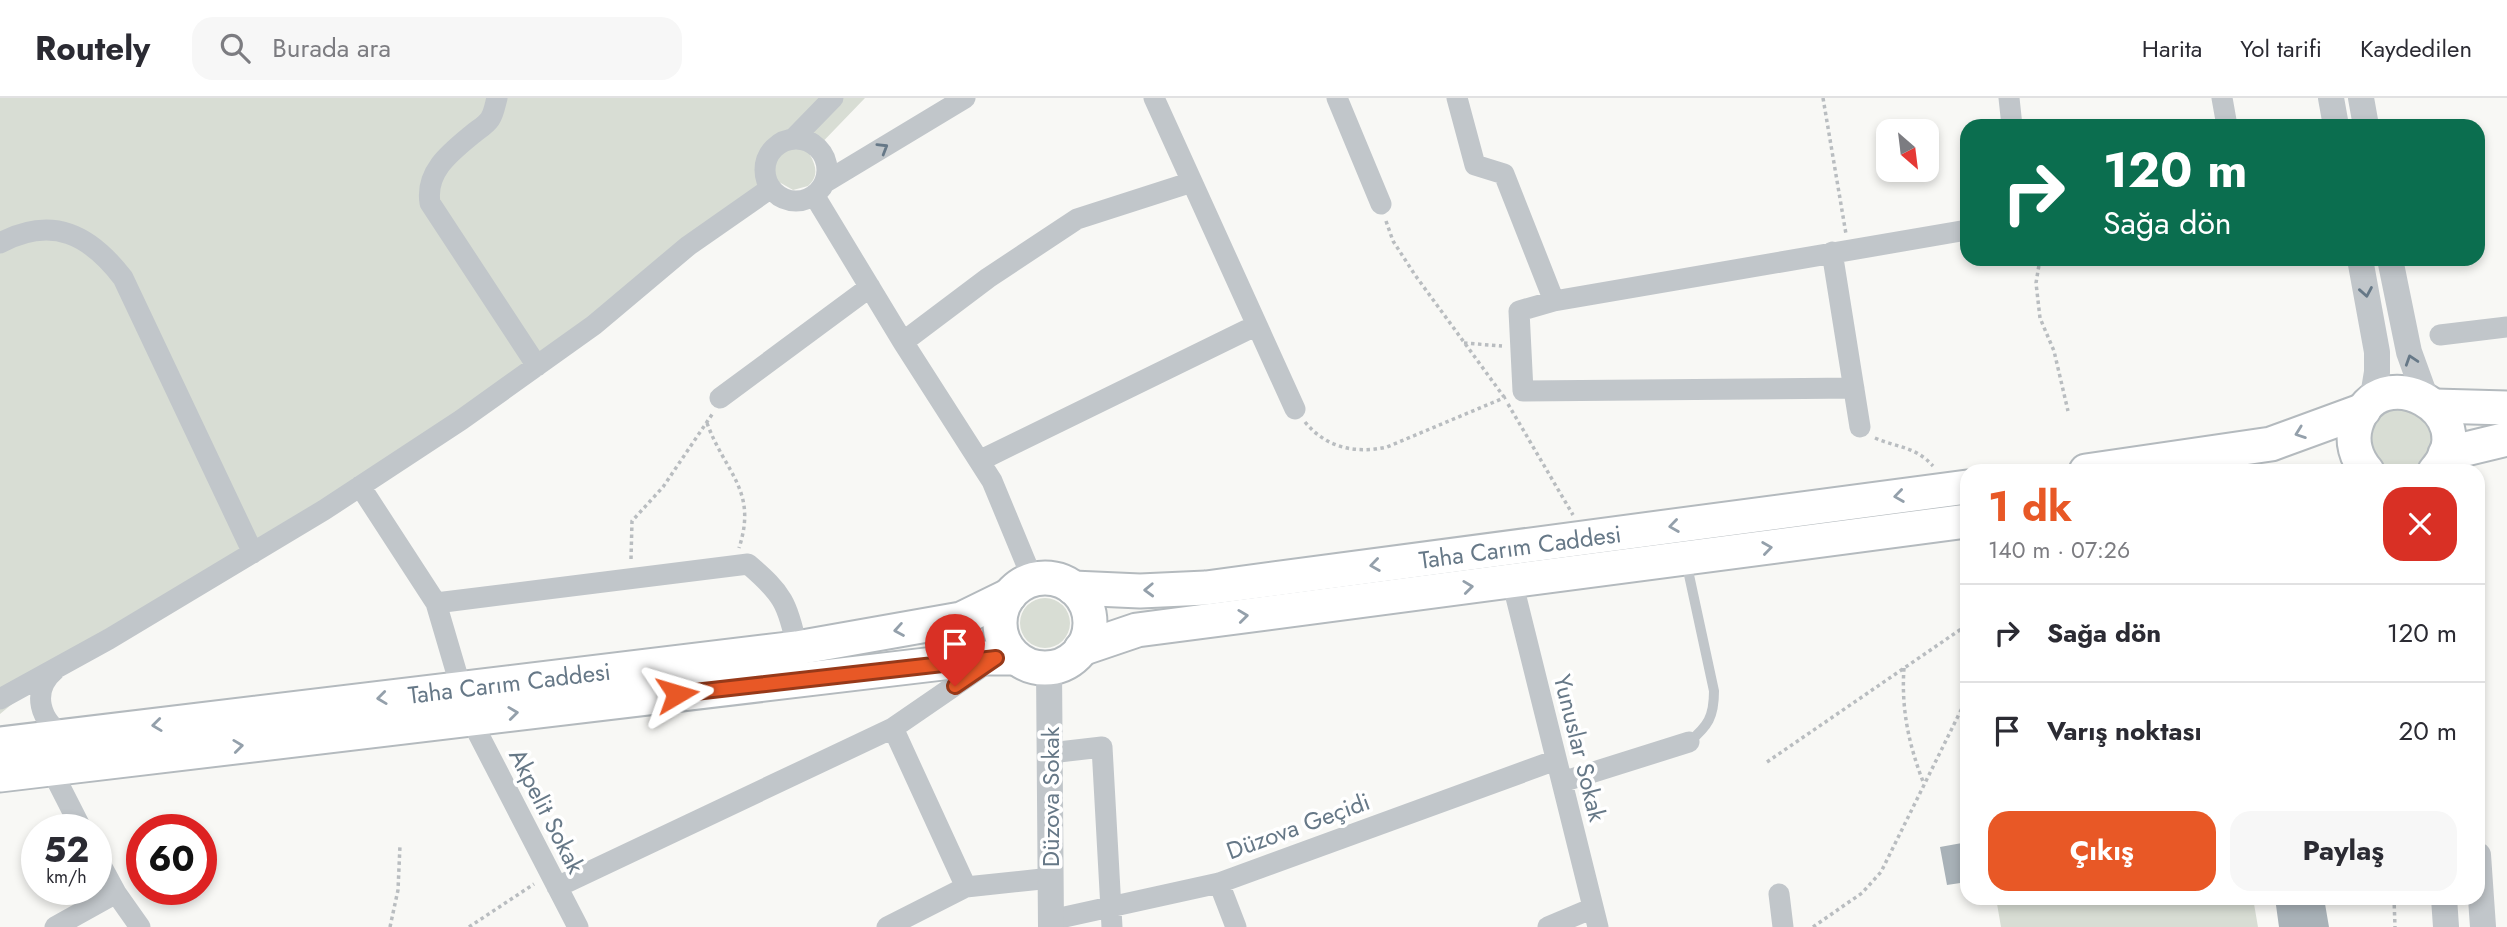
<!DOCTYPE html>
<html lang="tr">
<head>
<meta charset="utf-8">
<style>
  :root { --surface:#fff; --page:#f7f7f7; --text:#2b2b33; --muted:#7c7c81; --line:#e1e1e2; --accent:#e85826 }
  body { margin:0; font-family:Jost,sans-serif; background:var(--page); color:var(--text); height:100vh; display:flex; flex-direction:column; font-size:26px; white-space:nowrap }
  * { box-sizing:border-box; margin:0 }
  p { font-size:23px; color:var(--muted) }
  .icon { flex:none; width:38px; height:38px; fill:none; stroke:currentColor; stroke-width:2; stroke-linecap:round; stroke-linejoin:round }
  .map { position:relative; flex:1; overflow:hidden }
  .details { position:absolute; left:1960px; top:366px; width:525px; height:441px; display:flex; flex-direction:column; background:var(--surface); border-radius:21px; box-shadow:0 4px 10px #0003 }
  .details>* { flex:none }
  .banner { position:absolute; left:1960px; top:21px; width:525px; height:147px; border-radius:21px; box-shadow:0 4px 10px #0003; background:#0b6e4f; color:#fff; overflow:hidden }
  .needle { width:46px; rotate:152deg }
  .fabs { position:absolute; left:1876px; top:21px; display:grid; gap:14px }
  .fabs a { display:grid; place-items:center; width:63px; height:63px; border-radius:14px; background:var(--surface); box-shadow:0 4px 10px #0003; font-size:35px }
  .speed { position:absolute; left:21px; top:716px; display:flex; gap:14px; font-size:35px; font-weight:700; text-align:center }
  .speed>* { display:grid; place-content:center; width:91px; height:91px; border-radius:50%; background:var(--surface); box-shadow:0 4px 10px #0003; line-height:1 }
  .speed small { font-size:18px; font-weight:400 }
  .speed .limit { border:10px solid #d22; background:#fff; color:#111 }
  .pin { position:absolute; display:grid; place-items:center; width:60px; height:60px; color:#fff; margin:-72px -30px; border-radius:50% 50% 50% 0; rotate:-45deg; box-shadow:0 0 7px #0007 }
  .pin .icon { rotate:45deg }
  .me { position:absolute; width:77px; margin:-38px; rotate:83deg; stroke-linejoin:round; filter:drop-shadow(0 0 5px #0008) }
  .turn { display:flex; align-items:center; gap:24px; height:147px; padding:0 28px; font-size:32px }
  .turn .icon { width:91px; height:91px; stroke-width:2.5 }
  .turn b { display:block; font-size:49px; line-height:60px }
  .round { display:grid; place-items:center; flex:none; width:74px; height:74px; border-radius:21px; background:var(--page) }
  .head { display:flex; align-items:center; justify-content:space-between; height:119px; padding:0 28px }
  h1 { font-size:42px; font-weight:700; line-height:52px; color:var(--accent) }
  .action { display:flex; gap:14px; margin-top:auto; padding:14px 28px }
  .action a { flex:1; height:80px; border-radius:21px; background:var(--accent); color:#fff; font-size:28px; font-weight:700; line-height:80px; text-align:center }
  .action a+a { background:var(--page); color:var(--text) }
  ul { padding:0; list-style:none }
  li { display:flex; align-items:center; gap:21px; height:98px; padding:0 28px; border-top:2px solid var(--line) }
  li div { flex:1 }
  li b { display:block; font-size:26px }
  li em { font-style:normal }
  header { display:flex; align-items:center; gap:42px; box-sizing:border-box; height:98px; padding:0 35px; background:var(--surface); border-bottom:2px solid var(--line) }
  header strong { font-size:33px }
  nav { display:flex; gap:38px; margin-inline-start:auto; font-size:24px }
  .search { width:490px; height:63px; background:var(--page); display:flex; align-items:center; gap:18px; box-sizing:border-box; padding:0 24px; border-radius:21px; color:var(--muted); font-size:26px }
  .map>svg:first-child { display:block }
  .green { fill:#d8ddd4 }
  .building { fill:#a8b1b7 }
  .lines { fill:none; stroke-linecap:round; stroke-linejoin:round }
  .primary-casing { stroke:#b4babe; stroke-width:37 }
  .path { stroke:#b9bdc0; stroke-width:3.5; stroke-dasharray:3.5 3.5; stroke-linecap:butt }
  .service { stroke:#c1c6ca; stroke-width:10 }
  .minor { stroke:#c1c6ca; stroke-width:21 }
  .tertiary { stroke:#c1c6ca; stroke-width:26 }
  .primary { stroke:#fff; stroke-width:33 }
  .oneway { stroke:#667887 }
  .oneway2 { stroke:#94a0ab }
  .route-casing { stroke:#973919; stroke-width:18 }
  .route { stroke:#e85826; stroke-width:12 }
  .labels { text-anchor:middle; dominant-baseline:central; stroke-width:7; stroke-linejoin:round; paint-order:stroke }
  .street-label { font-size:24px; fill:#667887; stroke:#fff }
</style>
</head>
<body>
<header>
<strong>Routely</strong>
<div class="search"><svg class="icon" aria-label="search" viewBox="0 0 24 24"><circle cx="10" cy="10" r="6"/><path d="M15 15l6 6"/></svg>Burada ara</div>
<nav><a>Harita</a><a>Yol tarifi</a><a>Kaydedilen</a></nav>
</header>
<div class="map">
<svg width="2507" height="829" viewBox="0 0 2507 829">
  <rect width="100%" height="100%" fill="#f8f8f5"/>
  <!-- green -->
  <path class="green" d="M0,0H865L810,57C817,69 818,79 808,88L793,92L779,84L509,284L40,583L0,616Z
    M2388,310L2419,312L2434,339C2430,348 2427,362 2420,368C2415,372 2410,373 2404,373C2375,373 2373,360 2368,335L2381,315Z
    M1020 525a25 25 0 1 1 50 0a25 25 0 1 1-50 0Z
    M1996,800H2253L2258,829H2001Z"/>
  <!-- building -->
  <path class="building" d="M1962,745L1967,784L1947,787L1940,749Z
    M2275,800H2324L2329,829H2279Z"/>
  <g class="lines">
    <defs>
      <g id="primary">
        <path d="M2435,308L2507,310"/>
        <path d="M2445,356L2507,341"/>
        <path d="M2086,373L2271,346L2364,312"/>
        <path d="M2367,373C2356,360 2351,344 2356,327C2378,256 2487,314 2435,373"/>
        <circle cx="1045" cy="525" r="45"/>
        <path id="s1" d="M1073,490L1140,493L1206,490L1967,389"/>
        <path d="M1081,551L1137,532L1967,423"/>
        <path id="s2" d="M0,646L797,550L961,521L1010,497"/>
        <path d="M0,677L985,560H1016"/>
      </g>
    </defs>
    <!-- primary casing -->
    <use href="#primary" class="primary-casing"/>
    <!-- path -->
    <path class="path" d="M1823,0L1846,136
      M1386,123L1393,143L1415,177L1504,299
      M2040,161L2036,185L2040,220L2054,253L2068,313
      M1464,245L1502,248
      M1508,306L1573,417
      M1305,324C1326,350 1356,356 1387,349L1506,299
      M707,325C725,375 758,392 739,450
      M1875,340C1898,350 1915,348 1933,368
      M631,461L632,423L663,389L713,315
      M1904,570C1901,611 1909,648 1924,686
      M1767,664L1967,527
      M2394,800L2395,829
      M390,829L398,792L400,747
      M469,829L534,786
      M1813,829L1862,795L1881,774L1967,600"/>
    <!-- service -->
    <path class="service" d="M1686,463L1714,593C1714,619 1708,628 1689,644"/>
    <!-- minor -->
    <path class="minor" d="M497,0C495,7 494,15 490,21C486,27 479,31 474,35C451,54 425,73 430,105L537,268
      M1154,0L1295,311
      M1337,0L1381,106
      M1457,0L1475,67L1504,76L1554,203
      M2009,0L2012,28
      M2222,0L2227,28
      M793,41L833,0
      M765 72a31 31 0 1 1 62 0a31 31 0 1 1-62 0Z
      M824,85L965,0
      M814,97L903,244L992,383L1033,482
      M0,145C53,117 90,137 123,180L253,455
      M1832,154L1860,329
      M2440,237L2507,229
      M903,244L988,180L1077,121L1192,84
      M1854,290L1523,293L1519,213L1554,203L1967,132
      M720,300L870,189
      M979,363L1257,227
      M360,388L436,505L461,590
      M1512,483L1598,829
      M436,505L748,466C782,495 788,505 797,550
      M55,572C30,593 40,625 66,638
      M0,601L109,541L324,412L461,322L594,227L688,148L771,90
      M470,620L578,829
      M893,630L966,789
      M1050,655L1102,649L1112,829
      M51,671L82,732
      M1562,684L1689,644
      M96,758L116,795L140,829
      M1219,785L1236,829
      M557,789L893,630L992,562
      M1779,796L1783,829
      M1051,822L1219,785L1556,662
      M55,829L116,795
      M887,829L966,789L1051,780
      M1548,829L1593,810"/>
    <!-- tertiary -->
    <path class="tertiary" d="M2331,0L2336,28
      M2361,0L2366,28
      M2360,161L2377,254V274L2372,304
      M2390,161L2409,254L2426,301
      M1049,570L1051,829
      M2478,757L2483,829
      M2444,800L2446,829"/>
    <!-- primary -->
    <use href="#primary" class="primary"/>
  </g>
  <!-- one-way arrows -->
  <defs><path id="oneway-chevron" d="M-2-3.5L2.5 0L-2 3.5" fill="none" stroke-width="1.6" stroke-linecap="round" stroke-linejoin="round" transform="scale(1.75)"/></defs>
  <g class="oneway">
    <use href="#oneway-chevron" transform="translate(883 50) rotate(-31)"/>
    <use href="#oneway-chevron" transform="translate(2366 194) rotate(80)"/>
    <use href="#oneway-chevron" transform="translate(2411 262) rotate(-108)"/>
  </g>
  <g class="oneway2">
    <use href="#oneway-chevron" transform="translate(2300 335) rotate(160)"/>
    <use href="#oneway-chevron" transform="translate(1899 398) rotate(172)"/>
    <use href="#oneway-chevron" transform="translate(1674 428) rotate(172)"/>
    <use href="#oneway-chevron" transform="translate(1767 450) rotate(-8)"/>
    <use href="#oneway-chevron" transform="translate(1375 467) rotate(172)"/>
    <use href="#oneway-chevron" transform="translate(1468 489) rotate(-7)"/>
    <use href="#oneway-chevron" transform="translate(1149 492) rotate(178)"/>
    <use href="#oneway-chevron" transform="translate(1243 518) rotate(-7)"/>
    <use href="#oneway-chevron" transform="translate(899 532) rotate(170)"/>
    <use href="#oneway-chevron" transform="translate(382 600) rotate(173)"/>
    <use href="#oneway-chevron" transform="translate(513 615) rotate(-7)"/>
    <use href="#oneway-chevron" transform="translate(157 627) rotate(173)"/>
    <use href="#oneway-chevron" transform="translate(238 648) rotate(-7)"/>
  </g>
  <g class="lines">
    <defs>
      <path id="route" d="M677,596L996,560L955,588"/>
    </defs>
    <!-- route casing -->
    <use href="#route" class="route-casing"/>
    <!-- route -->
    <use href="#route" class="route"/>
  </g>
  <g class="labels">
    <!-- street labels -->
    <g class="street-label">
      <text stroke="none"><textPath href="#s1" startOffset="450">Taha Carım Caddesi</textPath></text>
      <text stroke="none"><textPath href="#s2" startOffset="513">Taha Carım Caddesi</textPath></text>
      <text transform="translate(1580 650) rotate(76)">Yunuslar Sokak</text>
      <text transform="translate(1050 699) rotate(-90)">Düzova Sokak</text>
      <text transform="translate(547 713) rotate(63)">Akpelit Sokak</text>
      <text transform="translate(1298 728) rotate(-20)">Düzova Geçidi</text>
    </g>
  </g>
</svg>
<div class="fabs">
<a><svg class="needle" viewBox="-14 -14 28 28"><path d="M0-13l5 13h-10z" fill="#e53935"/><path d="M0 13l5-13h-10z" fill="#7c7c81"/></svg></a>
</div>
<div class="speed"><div>52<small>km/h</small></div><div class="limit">60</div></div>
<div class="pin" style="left:955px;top:588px;background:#d93025"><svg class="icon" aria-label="arrive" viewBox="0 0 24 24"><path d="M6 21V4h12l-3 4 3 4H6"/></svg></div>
<svg class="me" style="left:677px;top:596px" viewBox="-20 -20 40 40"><path d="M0-17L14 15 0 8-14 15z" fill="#e85826" stroke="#fff" stroke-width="4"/></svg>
<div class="banner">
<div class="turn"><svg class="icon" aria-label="right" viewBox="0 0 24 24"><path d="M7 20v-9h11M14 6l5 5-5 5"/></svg><div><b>120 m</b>Sağa dön</div></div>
</div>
<section class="details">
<div class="head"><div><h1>1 dk</h1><p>140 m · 07:26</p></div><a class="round" style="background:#d93025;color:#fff"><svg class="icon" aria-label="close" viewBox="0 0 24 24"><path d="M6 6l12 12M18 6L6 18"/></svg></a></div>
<ul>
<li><svg class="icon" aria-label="right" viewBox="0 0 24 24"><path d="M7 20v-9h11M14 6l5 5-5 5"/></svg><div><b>Sağa dön</b></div><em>120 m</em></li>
<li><svg class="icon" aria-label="arrive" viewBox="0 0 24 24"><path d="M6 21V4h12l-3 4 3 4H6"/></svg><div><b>Varış noktası</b></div><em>20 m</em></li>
</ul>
<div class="action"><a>Çıkış</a><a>Paylaş</a></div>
</section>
</div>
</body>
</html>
